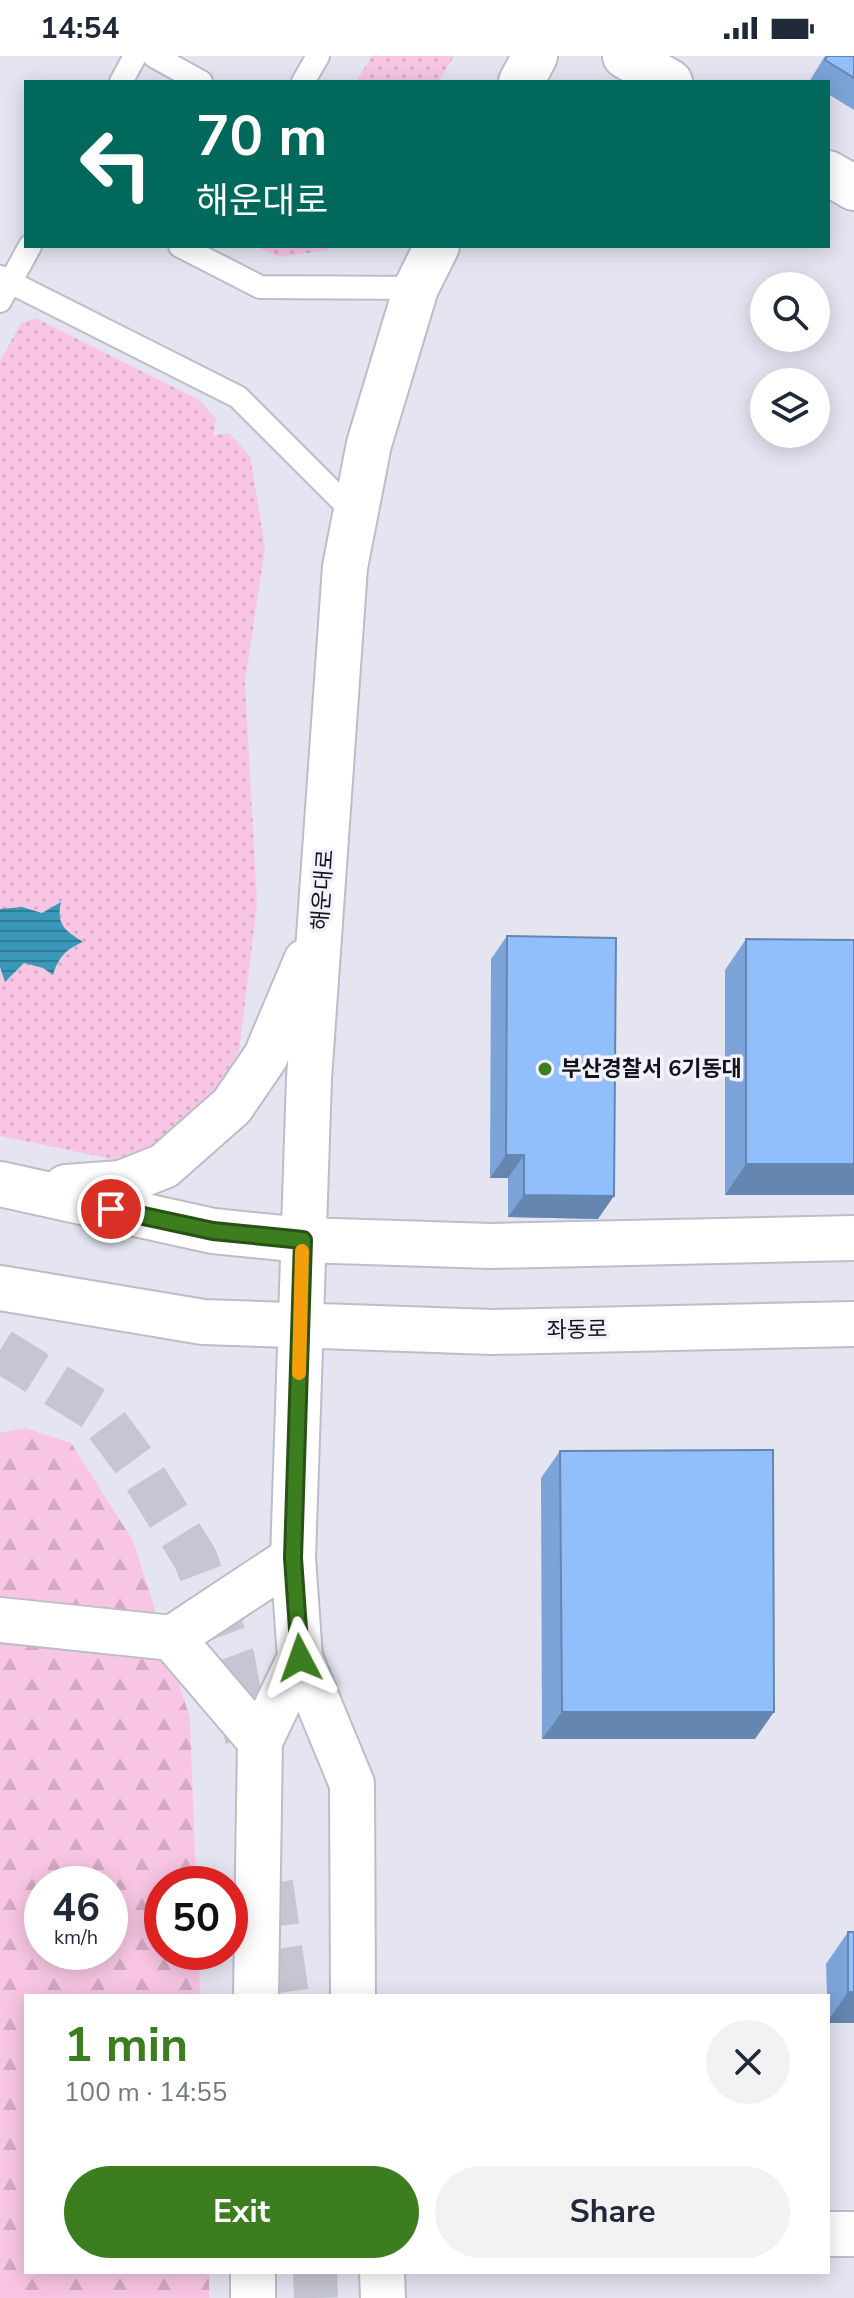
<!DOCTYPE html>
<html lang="en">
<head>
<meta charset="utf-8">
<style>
  :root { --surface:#fff; --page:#f2f2f3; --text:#1f2937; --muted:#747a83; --accent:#3c7e1f }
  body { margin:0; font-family:"Nunito Sans","Noto Sans KR",sans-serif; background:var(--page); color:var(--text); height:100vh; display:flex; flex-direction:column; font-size:30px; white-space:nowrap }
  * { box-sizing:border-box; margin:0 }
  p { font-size:26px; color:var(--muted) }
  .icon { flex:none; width:44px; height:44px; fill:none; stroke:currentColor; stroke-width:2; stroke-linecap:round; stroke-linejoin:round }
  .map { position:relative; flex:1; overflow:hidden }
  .side { position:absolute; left:24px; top:1938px; width:806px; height:280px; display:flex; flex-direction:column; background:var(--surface); border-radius:0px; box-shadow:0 4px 20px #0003 }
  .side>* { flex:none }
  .hud { position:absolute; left:24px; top:24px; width:806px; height:168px; border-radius:0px; box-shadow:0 4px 20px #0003; background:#00695c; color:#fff; overflow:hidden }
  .controls { position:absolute; left:750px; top:216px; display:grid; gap:16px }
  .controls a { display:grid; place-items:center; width:80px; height:80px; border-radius:50%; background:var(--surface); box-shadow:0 4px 20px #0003; font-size:40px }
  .speed { position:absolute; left:24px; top:1810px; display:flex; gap:16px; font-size:40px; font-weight:700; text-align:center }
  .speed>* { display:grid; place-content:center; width:104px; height:104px; border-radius:50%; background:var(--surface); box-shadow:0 4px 20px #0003; line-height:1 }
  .speed small { font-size:20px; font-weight:400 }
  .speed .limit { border:12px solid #d22; background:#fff; color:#111 }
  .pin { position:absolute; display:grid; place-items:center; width:68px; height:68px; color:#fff; margin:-34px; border:4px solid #fff; border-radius:50%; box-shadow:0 2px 8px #0007 }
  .me { position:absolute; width:88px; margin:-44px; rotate:356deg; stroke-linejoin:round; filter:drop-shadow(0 0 6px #0008) }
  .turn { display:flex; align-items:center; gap:28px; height:168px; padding:0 40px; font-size:36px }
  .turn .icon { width:104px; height:104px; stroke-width:2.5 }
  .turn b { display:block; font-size:56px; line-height:68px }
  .round { display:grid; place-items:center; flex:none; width:84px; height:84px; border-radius:42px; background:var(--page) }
  .summary { display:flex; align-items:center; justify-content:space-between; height:136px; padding:0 40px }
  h1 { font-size:48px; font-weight:700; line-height:60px; color:var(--accent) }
  .cta { display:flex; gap:16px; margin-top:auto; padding:16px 40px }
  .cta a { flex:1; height:92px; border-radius:48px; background:var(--accent); color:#fff; font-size:32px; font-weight:700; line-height:92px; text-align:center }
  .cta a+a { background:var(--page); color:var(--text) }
  .status { display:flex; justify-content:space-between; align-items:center; height:56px; padding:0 40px; background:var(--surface); direction:ltr }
  .status svg { height:22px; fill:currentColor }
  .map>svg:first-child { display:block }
  .grass { fill:url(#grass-dots) }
  .forest { fill:url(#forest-firs); fill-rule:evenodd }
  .water { fill:url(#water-rules) }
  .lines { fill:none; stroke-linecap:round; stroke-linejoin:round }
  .trunk-tunnel { stroke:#c5c6d1; stroke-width:44; stroke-dasharray:44 22; stroke-linecap:butt }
  .service-casing { stroke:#bdbdc9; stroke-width:26 }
  .minor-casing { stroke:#bdbdc9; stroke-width:48 }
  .secondary-casing { stroke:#bdbdc9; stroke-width:48 }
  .service { stroke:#fff; stroke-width:22 }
  .minor { stroke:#fff; stroke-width:44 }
  .secondary { stroke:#fff; stroke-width:44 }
  .wall { fill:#7ca4d8 }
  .shaded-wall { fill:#6586b0 }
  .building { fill:#90bffb; stroke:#6586b0; stroke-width:2 }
  .route-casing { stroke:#275214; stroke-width:20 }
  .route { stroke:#3c7e1f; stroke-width:14 }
  .slow { stroke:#f59e0b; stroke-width:14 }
  .poi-dot { fill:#3c7e1f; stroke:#f1f2fe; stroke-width:3 }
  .labels { text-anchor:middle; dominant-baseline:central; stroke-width:7; stroke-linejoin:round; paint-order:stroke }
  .street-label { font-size:22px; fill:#151519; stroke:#f1f2fe }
  .poi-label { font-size:22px; font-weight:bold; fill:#151519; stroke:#f1f2fe; text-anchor:start }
</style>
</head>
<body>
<div class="status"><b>14:54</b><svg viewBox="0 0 49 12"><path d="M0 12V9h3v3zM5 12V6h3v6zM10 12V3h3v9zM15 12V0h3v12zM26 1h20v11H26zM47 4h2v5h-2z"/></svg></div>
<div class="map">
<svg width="854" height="2242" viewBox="0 0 854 2242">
  <defs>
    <pattern id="grass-dots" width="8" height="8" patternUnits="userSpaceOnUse" patternTransform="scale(2)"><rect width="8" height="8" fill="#f8c6e4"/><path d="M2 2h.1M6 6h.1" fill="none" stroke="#d4a9c3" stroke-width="1.8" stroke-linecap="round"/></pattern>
    <pattern id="forest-firs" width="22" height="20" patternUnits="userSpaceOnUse" patternTransform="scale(2)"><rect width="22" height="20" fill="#f8c6e4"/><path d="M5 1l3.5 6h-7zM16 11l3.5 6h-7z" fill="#d4a9c3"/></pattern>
    <pattern id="water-rules" width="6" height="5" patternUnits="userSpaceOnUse" patternTransform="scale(2)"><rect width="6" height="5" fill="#3a98b9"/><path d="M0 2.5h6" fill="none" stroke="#307b96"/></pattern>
  </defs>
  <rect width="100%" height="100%" fill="#e4e5f1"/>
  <!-- grass -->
  <path class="grass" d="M372,0H454L438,26H356Z
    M255,190H332L328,194L279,201Z
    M36,262L199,344L216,363L213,380L229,377L250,400L265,492L245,626L257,848L239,995L215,1036L175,1076L146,1095L112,1103L0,1080V305L21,267Z"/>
  <!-- forest -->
  <path class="forest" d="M26,1372L71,1387L133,1485L190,1662L196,1828H162V1896H199L200,1940H26V2216H209V2242H0V1377ZM42,1828H110V1896H42Z"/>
  <!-- water -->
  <path class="water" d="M61,846C56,869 65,874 83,886C66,893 58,902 53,919L43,912L24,907L5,926L0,911V853L22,851L42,857Z"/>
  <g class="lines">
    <!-- trunk-tunnel -->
    <path class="trunk-tunnel" d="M0,1294L96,1354L138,1411L195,1502L233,1603L247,1684
      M271,1827L287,1940
      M315,2216L316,2242"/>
    <defs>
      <path id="service" d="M154,0L201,26
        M121,26L135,0
        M303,26L318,0
        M180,190L260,231L416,232
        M0,221L238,341L355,458
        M0,245L30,190"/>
      <path id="minor" d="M625,0L670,26
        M828,117L854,132
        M0,1564L172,1582
        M828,2178H854"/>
      <path id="secondary" d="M521,26L535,0
        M0,1128L213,1175L303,1184L491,1190L854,1182
        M66,1131L121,1127L164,1110L232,1050L266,1000L306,905
        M0,1232L203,1266L492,1276L854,1268
        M260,1685L172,1582L293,1502
        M256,1940L260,1685L300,1602
        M353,1940L352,1728L300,1602L293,1502L309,1023L345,511L369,388L416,232L437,190
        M253,2216V2242
        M382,2216L383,2242"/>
    </defs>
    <!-- service casing -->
    <use href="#service" class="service-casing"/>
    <!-- minor casing -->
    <use href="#minor" class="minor-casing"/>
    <!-- secondary casing -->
    <use href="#secondary" class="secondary-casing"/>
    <!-- service -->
    <use href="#service" class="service"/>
    <!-- minor -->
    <use href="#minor" class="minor"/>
    <!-- secondary -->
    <use href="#secondary" class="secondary"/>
  </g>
  <!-- wall -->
  <path class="wall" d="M825,0H854V54L828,38V26H809Z
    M507,880L598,1163L508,1161V1122H490L491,903Z
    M746,883L854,1139H725V914Z
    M560,1395L755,1683H542L541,1422Z
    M848,1876H854V1967H828L826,1908Z"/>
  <!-- shaded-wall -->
  <path class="shaded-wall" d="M506,1099H524L508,1122H490Z
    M746,1108H854V1139H725Z
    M524,1139L614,1140L598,1163L508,1161Z
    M562,1656H774L755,1683H542Z
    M848,1936H854V1967H828V1965Z"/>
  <!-- building -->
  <path class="building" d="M827,0H854V22L825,4Z
    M507,880L616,882L614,1140L524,1139V1099H506Z
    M746,883L854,884V1108H746Z
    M773,1394L774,1656H562L560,1395Z
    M848,1876H854V1936H848Z"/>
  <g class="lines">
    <defs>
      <path id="route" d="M111,1153L213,1175L303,1184L293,1502L300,1602"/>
    </defs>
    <!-- route casing -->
    <use href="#route" class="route-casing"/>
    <!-- route -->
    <use href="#route" class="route"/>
    <!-- slow -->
    <path class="slow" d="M299,1317L302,1195"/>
  </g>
  <!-- markers -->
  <circle class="poi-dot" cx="545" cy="1013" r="8"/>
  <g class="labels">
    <!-- street labels -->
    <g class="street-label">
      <text transform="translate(323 834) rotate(-86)">해운대로</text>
      <text transform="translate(577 1274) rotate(-1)">좌동로</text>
    </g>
    <!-- poi labels -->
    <g class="poi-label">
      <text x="561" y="1013">부산경찰서 6기동대</text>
    </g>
  </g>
</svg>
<div class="controls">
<a><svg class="icon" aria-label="search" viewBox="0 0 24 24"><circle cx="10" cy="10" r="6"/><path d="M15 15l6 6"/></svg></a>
<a><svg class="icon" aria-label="layers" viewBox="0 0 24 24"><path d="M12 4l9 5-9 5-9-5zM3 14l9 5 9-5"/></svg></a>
</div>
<div class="speed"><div>46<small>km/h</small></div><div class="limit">50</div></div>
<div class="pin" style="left:111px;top:1153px;background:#d93025"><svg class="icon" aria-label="arrive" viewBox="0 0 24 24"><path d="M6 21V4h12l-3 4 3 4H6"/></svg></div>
<svg class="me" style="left:300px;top:1602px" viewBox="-20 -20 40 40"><path d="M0-17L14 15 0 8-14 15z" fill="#3c7e1f" stroke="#fff" stroke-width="4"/></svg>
<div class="hud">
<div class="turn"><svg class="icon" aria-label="left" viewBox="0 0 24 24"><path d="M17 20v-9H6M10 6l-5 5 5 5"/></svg><div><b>70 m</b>해운대로</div></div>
</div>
<section class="side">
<div class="summary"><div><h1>1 min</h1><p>100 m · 14:55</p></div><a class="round"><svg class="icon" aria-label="close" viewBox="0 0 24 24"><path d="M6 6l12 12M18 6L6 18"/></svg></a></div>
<div class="cta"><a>Exit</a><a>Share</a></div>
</section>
</div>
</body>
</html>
